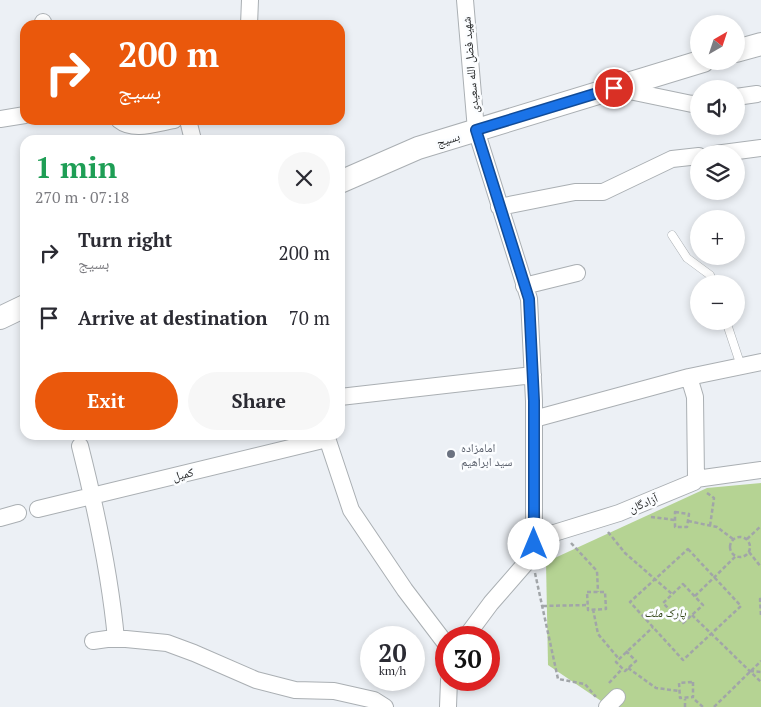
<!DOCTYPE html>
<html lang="en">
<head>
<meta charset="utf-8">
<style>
  :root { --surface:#fff; --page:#f7f7f7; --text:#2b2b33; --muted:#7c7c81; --accent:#ea580c }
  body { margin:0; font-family:"PT Serif","Noto Naskh Arabic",serif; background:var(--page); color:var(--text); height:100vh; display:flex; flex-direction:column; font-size:19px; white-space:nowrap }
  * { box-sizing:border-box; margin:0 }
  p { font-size:16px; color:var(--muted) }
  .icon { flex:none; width:28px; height:28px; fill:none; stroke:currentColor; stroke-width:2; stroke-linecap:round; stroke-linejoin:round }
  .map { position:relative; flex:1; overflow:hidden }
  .panel { position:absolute; left:20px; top:135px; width:325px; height:305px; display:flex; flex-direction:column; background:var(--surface); border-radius:15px; box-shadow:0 2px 8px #0003 }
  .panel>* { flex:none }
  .hud { position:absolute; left:20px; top:20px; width:325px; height:105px; border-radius:15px; box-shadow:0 2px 8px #0003; background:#ea580c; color:#fff; overflow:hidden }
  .needle { width:32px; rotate:39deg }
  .controls { position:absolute; left:690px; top:15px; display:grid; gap:10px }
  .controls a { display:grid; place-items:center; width:55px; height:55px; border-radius:50%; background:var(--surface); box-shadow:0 2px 8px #0003; font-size:25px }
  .speed { position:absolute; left:360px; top:626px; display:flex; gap:10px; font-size:25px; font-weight:700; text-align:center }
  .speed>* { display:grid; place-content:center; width:65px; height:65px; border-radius:50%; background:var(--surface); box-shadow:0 2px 8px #0003; line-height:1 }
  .speed small { font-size:12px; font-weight:400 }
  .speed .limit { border:8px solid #d22; background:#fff; color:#111 }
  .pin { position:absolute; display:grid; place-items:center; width:42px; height:42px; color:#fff; margin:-21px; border:2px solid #fff; border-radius:50%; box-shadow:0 1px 5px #0007 }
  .me { position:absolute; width:55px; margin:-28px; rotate:0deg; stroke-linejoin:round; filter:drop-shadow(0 0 4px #0008) }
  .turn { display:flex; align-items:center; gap:18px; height:105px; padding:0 15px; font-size:22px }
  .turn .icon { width:65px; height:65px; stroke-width:2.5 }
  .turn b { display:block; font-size:35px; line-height:42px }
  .round { display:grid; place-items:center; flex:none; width:52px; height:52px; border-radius:26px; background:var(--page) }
  .overview { display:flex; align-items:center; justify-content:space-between; height:85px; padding:0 15px }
  h1 { font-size:30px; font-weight:700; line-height:38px; color:#1e9e55 }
  .primary-button { display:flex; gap:10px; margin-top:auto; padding:10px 15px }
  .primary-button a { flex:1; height:58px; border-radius:30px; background:var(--accent); color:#fff; font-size:20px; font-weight:700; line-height:58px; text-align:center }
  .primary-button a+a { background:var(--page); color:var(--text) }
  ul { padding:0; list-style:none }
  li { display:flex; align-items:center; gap:15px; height:65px; padding:0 15px }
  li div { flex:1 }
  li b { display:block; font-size:19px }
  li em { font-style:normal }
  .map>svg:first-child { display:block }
  .green { fill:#b5d393 }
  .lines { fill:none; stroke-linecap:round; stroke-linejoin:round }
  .lane-casing { stroke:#aaafb3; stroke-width:9 }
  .street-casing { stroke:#aaafb3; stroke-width:18 }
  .secondary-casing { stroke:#aaafb3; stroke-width:24 }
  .path { stroke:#a1a5a8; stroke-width:2.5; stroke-dasharray:4 2.5; stroke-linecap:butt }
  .lane { stroke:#fff; stroke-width:8 }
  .street { stroke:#fff; stroke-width:16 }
  .secondary { stroke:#fff; stroke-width:22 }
  .route-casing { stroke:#114b97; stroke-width:12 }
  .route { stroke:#1a73e8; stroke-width:9 }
  .worship-dot { fill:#6b7280; stroke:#fbfdff; stroke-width:2 }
  .labels { text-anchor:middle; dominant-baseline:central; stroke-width:5; stroke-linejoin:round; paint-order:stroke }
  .street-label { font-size:12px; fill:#242627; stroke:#fbfdff }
  .worship-label { font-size:12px; fill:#5b616d; stroke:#fbfdff; text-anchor:start }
  .park-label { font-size:12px; font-style:italic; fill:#344718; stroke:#fbfdff }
</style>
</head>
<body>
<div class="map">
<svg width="761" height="707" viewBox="0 0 761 707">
  <rect width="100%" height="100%" fill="#ecf0f5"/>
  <!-- green -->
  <path class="green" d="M761,483V707H610L548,665L546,562L707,488Z"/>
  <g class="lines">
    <defs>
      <path id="lane" d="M672,235L687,258L710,275L713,284
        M726,321L741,366"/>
      <path id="street" d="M465,0L476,130L529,299L534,401V544
        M43,22V25
        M249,25L250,0
        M615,88L692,104L699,103
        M736,97L757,94
        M0,119L25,115
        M119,120C134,132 156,123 174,120
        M188,120L193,140
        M715,154L761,148
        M499,207L575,192H603L672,159L699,156
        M524,286L577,273
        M340,397L533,375
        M534,419L689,377
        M326,435L351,510L405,590L446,644
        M80,446C96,509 110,574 116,639
        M696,479L761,470
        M38,509L327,439
        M0,518L18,513
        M465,638L491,603L525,564L534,544L551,534L619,513L694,482L696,479L695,397L689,377L761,362
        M93,641L107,639H126L167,643L194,653L256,680L295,690L334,691L374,700L385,707
        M448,707L449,680
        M607,707L617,697"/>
      <path id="secondary" d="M736,51L761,44
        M340,182L418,148L703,61
        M0,318L25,306"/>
    </defs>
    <!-- lane casing -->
    <use href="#lane" class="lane-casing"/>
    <!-- street casing -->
    <use href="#street" class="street-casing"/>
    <!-- secondary casing -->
    <use href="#secondary" class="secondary-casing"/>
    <!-- path -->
    <path class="path" d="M707,493L714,498L710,526
      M675,512L689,514L687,527H675Z
      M651,517L675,520
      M688,521L717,527L733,539
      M608,532L625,553L672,594
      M730 547a10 10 0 1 1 20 0a10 10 0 1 1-20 0Z
      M747,539L761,526
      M571,543L597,571L598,592
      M688,549L741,606L683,660L630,602Z
      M749,552L761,567
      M535,573L558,679L585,684L595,696L596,695
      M683,584L703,605L683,623L663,603Z
      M587,592H605L606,609L588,610Z
      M695,596L736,556
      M761,599H760L761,616
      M543,606L588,605
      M593,609L598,634L619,659
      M692,615L761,682
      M626,651L636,661L625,671L616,662L653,627
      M628,668L656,688L679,691
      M750,671L761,672
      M693,682V697L680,698L679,683Z
      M609,683L622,669
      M695,700L703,707
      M685,707V699
      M714,707L761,661"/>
    <!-- lane -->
    <use href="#lane" class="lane"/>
    <!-- street -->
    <use href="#street" class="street"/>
    <!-- secondary -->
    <use href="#secondary" class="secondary"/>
  </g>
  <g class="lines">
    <defs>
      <path id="route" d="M534,544V401L529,299L476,130L614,88"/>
    </defs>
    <!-- route casing -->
    <use href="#route" class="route-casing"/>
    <!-- route -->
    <use href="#route" class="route"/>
  </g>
  <!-- markers -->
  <circle class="worship-dot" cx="451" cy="454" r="5"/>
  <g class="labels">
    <!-- street labels -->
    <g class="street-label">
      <text transform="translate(470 65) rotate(-95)">شهید فضل الله سعیدی</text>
      <text transform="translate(448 139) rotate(-17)">بسیج</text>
      <text transform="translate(183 474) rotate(-14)">کمیل</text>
      <text transform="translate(643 503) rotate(-23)">آزادگان</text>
    </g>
    <!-- worship labels -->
    <g class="worship-label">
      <text x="461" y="447">امامزاده<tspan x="461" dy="14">سید ابراهیم</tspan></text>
    </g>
    <!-- park labels -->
    <g class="park-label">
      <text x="665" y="612">پارک ملت</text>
    </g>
  </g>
</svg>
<div class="controls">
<a><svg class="needle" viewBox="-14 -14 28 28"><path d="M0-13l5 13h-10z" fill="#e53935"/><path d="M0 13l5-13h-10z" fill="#7c7c81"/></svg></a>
<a><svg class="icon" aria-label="sound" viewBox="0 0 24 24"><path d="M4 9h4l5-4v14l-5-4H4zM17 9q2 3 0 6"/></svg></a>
<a><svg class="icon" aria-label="layers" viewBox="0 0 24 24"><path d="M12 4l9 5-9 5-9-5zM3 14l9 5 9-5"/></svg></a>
<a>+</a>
<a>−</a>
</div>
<div class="speed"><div>20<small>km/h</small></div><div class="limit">30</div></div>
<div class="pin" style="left:614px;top:88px;background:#d93025"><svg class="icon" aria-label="arrive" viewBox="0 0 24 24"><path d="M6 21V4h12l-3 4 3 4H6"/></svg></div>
<svg class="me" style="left:534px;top:544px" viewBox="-20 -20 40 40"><circle r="19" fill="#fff"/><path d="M0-13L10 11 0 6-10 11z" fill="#1a73e8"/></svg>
<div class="hud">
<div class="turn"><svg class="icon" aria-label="right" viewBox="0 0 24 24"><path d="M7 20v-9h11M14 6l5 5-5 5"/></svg><div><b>200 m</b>بسیج</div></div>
</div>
<section class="panel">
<div class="overview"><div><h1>1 min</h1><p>270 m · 07:18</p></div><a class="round"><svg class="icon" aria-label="close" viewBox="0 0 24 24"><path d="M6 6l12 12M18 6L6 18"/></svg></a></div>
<ul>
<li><svg class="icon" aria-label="right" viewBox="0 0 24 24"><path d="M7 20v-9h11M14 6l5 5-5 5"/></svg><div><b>Turn right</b><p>بسیج</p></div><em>200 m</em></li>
<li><svg class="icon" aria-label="arrive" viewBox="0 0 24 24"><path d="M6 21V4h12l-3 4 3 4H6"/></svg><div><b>Arrive at destination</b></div><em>70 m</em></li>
</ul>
<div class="primary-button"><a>Exit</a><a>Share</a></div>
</section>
</div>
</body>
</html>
